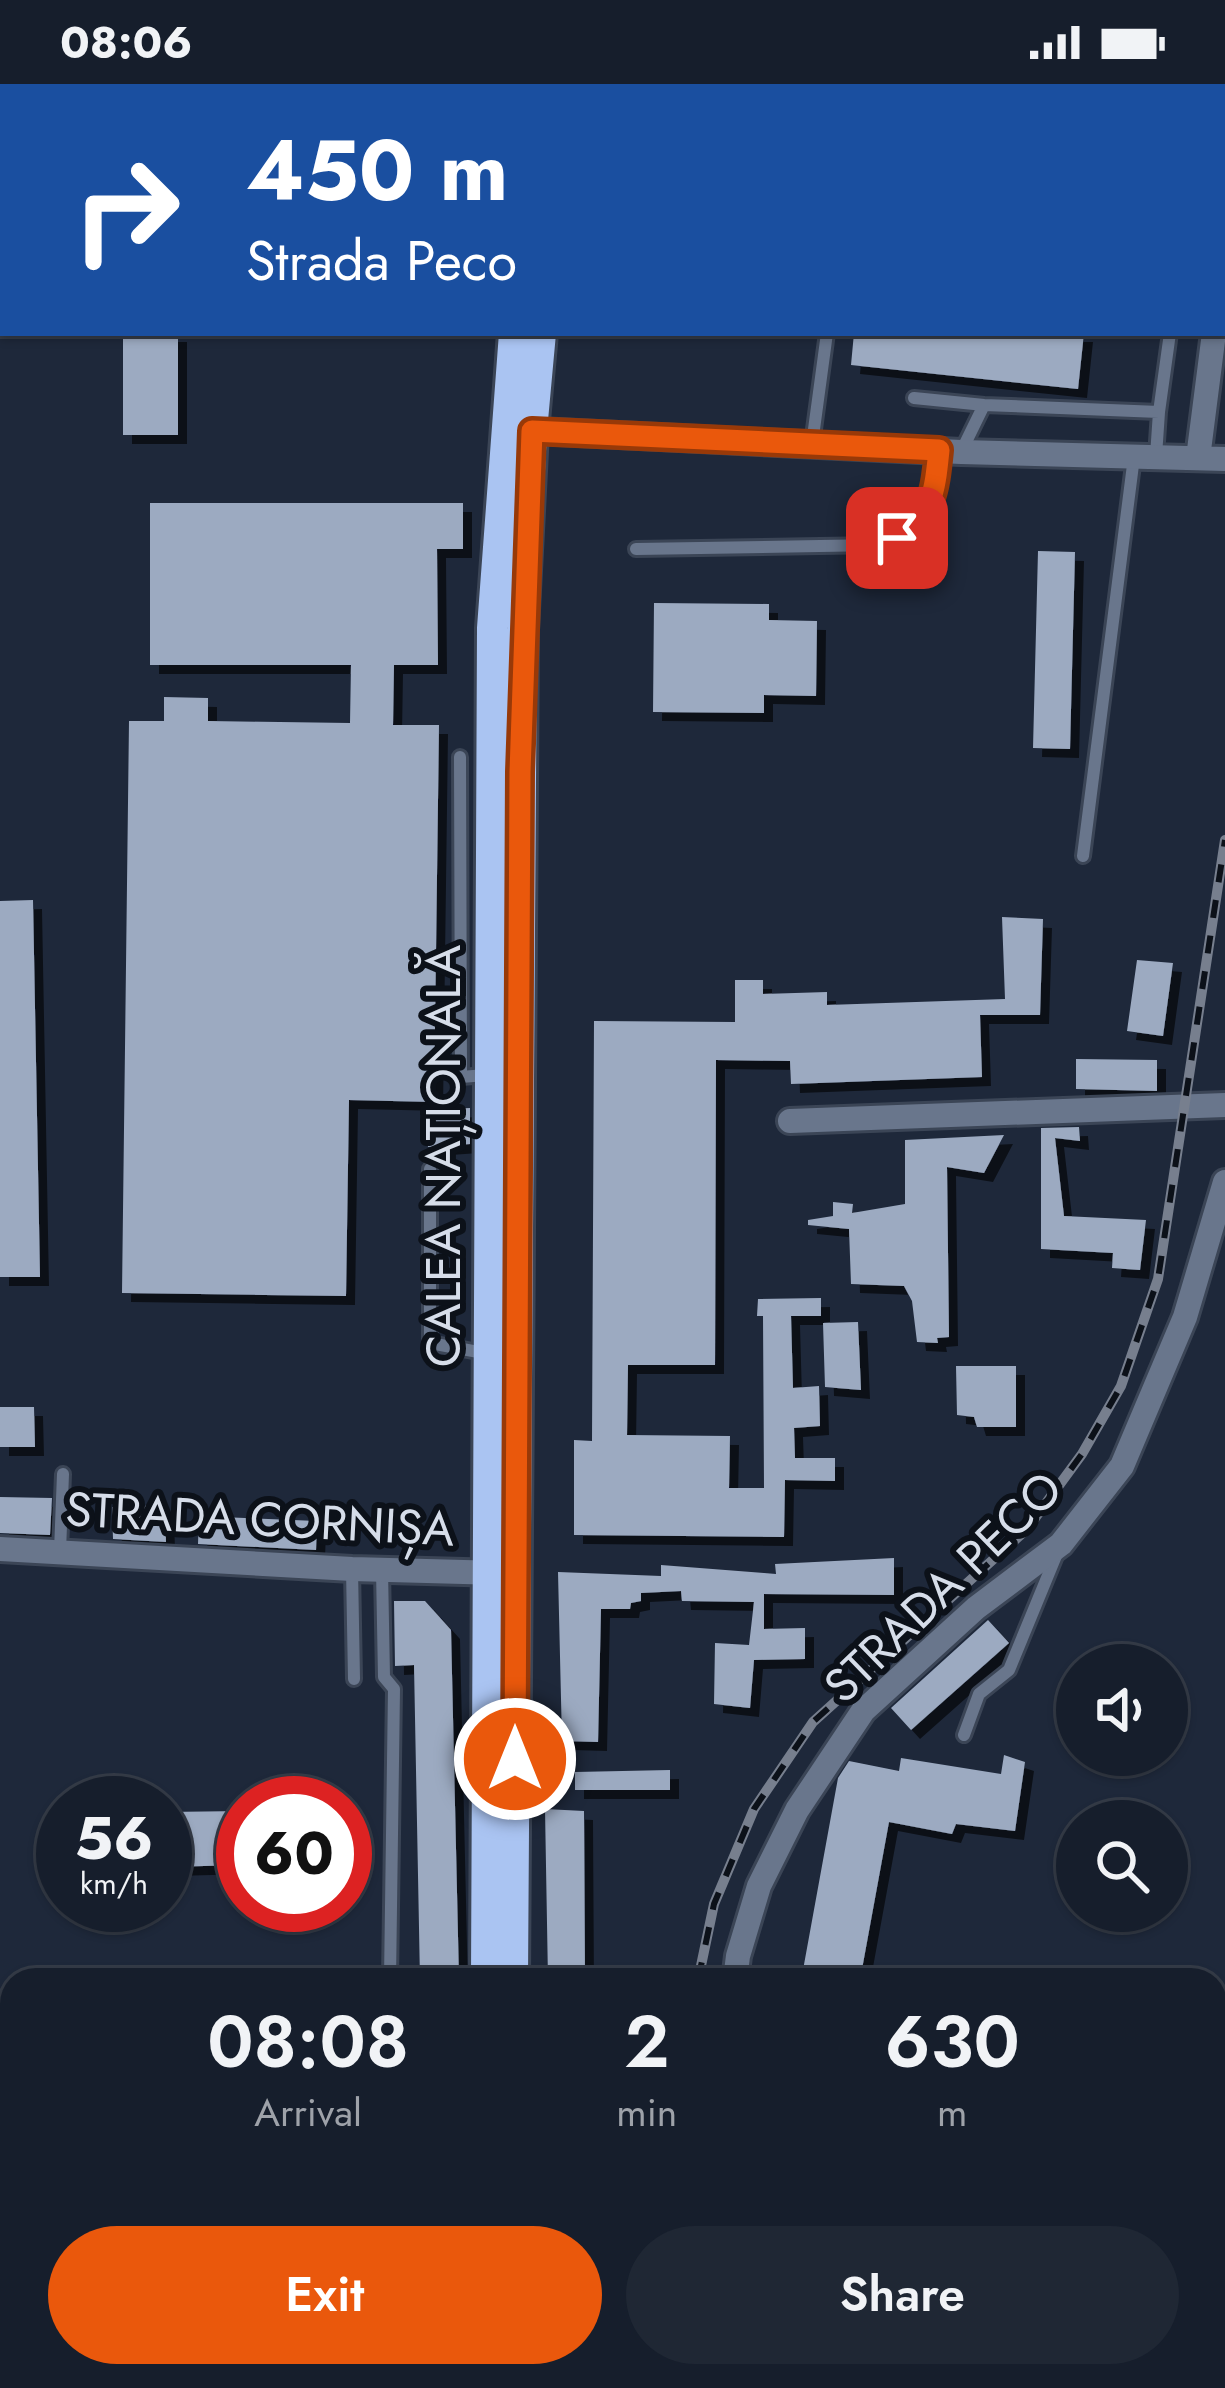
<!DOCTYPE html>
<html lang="en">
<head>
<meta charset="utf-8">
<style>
  :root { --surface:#161e2c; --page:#1f2734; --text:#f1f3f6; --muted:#9ea2a9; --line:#353c48; --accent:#ea580c }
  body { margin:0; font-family:Jost,sans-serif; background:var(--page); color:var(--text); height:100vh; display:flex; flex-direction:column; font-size:45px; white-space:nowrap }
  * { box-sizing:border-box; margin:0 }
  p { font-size:39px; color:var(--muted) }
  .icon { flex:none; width:66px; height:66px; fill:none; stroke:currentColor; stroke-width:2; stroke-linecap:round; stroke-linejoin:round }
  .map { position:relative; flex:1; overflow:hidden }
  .panel { position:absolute; left:0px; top:1884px; width:1227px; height:420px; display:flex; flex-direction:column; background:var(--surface); border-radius:36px 36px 0 0; box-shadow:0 3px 9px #0004,0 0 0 3px var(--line) }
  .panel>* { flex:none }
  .top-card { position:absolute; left:0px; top:0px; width:1227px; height:252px; box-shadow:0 3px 9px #0004,0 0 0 3px var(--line); background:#1a4fa0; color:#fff; overflow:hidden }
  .tools { position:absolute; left:1056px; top:1560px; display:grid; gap:24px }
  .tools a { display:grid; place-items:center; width:132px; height:132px; border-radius:50%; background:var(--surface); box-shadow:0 3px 9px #0004,0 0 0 3px var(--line); font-size:60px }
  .speed { position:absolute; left:36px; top:1692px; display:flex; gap:24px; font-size:60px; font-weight:700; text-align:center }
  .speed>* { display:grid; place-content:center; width:156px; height:156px; border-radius:50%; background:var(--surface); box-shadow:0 3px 9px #0004,0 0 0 3px var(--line); line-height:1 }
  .speed small { font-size:30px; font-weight:400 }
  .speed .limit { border:18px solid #d22; background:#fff; color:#111 }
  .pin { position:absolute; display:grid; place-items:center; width:102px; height:102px; color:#fff; margin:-51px; border-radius:24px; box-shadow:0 6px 18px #0006 }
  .me { position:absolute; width:132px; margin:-66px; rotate:0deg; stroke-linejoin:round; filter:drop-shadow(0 0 9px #0008) }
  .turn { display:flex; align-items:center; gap:42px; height:252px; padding:0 48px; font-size:54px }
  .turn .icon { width:156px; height:156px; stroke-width:2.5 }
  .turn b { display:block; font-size:84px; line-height:102px }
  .eta { display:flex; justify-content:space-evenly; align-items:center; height:204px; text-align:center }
  .eta b { font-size:72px; font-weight:600; line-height:84px }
  .cta { display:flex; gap:24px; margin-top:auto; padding:24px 48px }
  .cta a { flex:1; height:138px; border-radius:72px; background:var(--accent); color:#fff; font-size:48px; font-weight:600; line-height:138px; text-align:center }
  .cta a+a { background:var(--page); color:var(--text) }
  .status { display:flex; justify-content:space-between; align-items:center; height:84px; padding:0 60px; background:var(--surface); direction:ltr }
  .status svg { height:33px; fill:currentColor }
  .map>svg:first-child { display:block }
  .building { fill:#9caac1; filter:url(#shadow) }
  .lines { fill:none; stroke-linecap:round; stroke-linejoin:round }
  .service-casing { stroke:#3b4556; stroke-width:18 }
  .minor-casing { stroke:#3b4556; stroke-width:30 }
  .tertiary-casing { stroke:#3b4556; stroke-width:30 }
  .primary-casing { stroke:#3b4556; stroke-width:36 }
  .service { stroke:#69768c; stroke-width:12 }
  .minor { stroke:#69768c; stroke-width:24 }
  .tertiary { stroke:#69768c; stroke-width:24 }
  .primary { stroke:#aac4f2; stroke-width:30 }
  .rail-casing { stroke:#777f8e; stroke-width:10 }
  .rail { stroke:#0c1119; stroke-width:6; stroke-dasharray:18; stroke-linecap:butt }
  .route-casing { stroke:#983908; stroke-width:30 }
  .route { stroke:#ea580c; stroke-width:21 }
  .labels { text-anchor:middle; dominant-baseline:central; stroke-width:12; stroke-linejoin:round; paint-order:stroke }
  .street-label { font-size:48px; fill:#d6dde9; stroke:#0c1119 }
</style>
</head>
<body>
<div class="status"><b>08:06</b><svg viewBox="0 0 49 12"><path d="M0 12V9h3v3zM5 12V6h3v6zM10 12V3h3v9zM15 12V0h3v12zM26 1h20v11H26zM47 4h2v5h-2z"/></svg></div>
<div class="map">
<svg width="1225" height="2304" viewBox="0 0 1225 2304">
  <defs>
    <filter id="shadow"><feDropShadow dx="9" dy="9" stdDeviation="0" flood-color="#0009"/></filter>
  </defs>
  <rect width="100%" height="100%" fill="#1e283a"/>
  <!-- building -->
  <path class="building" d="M123,249H178V351H123Z
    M854,249H1084L1078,305L851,281Z
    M150,419H463V465H437L438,581H394L393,641H439L434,1018L349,1016L346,1212L122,1209L129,637H164V613L208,614V637L350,639L351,581H150Z
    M1038,467L1075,468L1070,665L1033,664Z
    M654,519L769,520V536L817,537L816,612L764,611V629L653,628Z
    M33,816L40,1193H0V817Z
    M1002,833L1043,835L1040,931H980L982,993L791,1000L790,977L716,976L715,1281H628L627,1351L730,1352L729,1404H764L763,1232H757L758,1215L821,1214V1232H791L793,1304L819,1302L820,1342L794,1344L795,1374H835V1397L785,1396L784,1453L574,1451V1356L592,1357L594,937L735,938V896H763V910L827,908V921L1005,915Z
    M1137,876L1173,879L1163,952L1127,947Z
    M1076,975L1157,976V1007L1076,1005Z
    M470,1024V1060L428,1063L426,1026Z
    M1079,1043L1080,1057L1055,1054L1064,1132L1146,1136L1140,1186L1112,1184L1113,1169L1041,1165V1044Z
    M1004,1051L984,1089L947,1083L949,1253L937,1254L938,1259L917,1258L912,1217L904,1202L851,1200L849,1145L808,1141V1136L833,1132V1118L853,1120L852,1129L905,1120V1056Z
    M858,1238L861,1306L825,1303L823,1239Z
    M956,1282H1016V1343H977L974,1333L957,1331Z
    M0,1323H34L35,1363H0Z
    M0,1413L52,1414L50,1451L0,1449Z
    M165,1421L166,1458L113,1455L112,1423Z
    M199,1432L317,1437L316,1466L198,1460Z
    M894,1474V1511L764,1510V1545L805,1544V1575L754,1576L750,1624L714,1620L715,1559L749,1561L754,1518L682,1517L681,1507L641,1509V1517L631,1519L630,1525H601L598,1658L562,1657L558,1488L661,1492V1481L776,1490L775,1480Z
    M394,1517H425L451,1546L459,1896H420L414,1581L395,1582Z
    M988,1536L1009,1559L911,1646L891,1624Z
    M1004,1671L1025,1678L1015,1747L956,1740L952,1750L889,1738L860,1896L803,1886L838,1694L849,1677L899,1687L901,1674L1001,1690Z
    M670,1686V1706H575V1688Z
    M545,1725L584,1727L585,1896H548Z
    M243,1727V1781L165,1783V1728Z"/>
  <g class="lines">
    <defs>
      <path id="service" d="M858,3L859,0
        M1202,3V0
        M914,314L984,321L1159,328L1170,249
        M812,360L827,249
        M961,368L984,321
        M1156,372L1159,328
        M636,465L878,461L917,442L929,424L938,367
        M460,673L461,993L486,991
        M1083,772L1134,373
        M430,1085V1259L489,1270
        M60,1467L63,1390
        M352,1485L354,1595
        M382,1486L384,1593L394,1605L390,1896
        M964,1651L979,1610L1009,1586L1058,1467"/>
      <path id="minor" d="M1224,167L1225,159
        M518,346L961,368L1225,375
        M1198,374L1214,249
        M790,1037L1225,1021
        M735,1896L738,1872L759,1802L797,1726L863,1627L976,1524L1061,1460L1122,1382L1185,1233L1225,1098
        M1215,2179L1222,2168L1225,2140"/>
      <path id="tertiary" d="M0,1465L352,1485L501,1489"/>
      <path id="primary" d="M540,3V0
        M567,3V0
        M486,1896L492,544L514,249
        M513,1896L522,546L532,347L541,249
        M482,2304V2292
        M511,2304V2292"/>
    </defs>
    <!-- service casing -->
    <use href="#service" class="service-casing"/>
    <!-- minor casing -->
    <use href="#minor" class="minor-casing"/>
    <!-- tertiary casing -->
    <use href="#tertiary" class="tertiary-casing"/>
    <!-- primary casing -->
    <use href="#primary" class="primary-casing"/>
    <!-- service -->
    <use href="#service" class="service"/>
    <!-- minor -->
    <use href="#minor" class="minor"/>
    <!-- tertiary -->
    <use href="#tertiary" class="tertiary"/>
    <!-- primary -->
    <use href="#primary" class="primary"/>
    <defs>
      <path id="rail" d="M698,1896L714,1820L754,1725L813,1638L1027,1445L1082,1370L1121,1302L1158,1195L1225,756
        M793,2292L803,2304"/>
    </defs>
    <!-- rail casing -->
    <use href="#rail" class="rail-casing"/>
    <!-- rail -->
    <use href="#rail" class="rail"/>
  </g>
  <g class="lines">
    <defs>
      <path id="route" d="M515,1675L520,688L532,347L939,366C935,405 933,433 897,454"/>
    </defs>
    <!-- route casing -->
    <use href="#route" class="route-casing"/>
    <!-- route -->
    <use href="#route" class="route"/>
  </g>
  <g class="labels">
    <!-- street labels -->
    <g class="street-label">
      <text transform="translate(443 1072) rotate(-90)">CALEA NAȚIONALĂ</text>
      <text transform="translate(260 1435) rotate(3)">STRADA CORNIȘA</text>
      <text transform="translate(943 1503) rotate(-44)">STRADA PECO</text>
    </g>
  </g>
</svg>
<div class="tools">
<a><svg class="icon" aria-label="sound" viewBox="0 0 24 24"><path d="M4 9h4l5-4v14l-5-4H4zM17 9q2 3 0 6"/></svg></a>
<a><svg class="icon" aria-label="search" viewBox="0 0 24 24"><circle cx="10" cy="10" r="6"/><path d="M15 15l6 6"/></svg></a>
</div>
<div class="speed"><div>56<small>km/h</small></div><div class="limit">60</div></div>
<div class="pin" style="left:897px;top:454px;background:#d93025"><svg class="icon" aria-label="arrive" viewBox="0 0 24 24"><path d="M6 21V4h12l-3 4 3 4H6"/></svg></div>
<svg class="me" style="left:515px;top:1675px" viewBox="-20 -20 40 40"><circle r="17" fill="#ea580c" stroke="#fff" stroke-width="3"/><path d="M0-11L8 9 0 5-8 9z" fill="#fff"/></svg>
<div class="top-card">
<div class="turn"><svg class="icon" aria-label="right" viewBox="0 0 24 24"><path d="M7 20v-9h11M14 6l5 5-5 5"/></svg><div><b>450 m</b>Strada Peco</div></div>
</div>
<section class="panel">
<div class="eta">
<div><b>08:08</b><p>Arrival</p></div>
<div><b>2</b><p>min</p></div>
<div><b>630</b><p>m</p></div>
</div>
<div class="cta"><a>Exit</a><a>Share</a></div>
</section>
</div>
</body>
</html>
